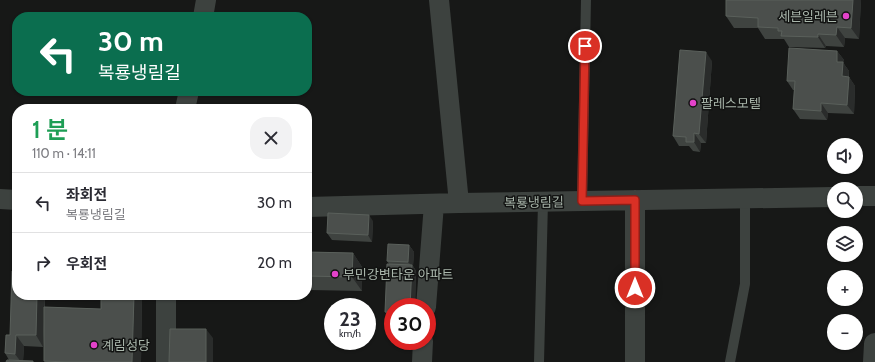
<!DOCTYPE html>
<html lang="ko">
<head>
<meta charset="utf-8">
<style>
  :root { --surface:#fff; --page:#f2f2f3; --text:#2b2b33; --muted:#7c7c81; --line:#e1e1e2 }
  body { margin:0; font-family:Cabin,"Noto Sans KR",sans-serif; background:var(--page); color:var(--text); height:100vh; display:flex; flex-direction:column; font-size:15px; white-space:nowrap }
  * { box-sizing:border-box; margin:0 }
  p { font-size:13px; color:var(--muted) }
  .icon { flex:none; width:22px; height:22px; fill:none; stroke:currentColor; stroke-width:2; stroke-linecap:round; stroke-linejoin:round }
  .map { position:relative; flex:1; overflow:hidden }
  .details { position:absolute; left:12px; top:104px; width:300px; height:196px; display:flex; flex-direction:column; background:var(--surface); border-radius:16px; box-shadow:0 1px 3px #0004 }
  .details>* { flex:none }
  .hud { position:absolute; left:12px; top:12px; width:300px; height:84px; border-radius:16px; box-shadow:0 1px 3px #0004; background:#0b6e4f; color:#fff; overflow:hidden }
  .fabs { position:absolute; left:827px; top:138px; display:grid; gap:8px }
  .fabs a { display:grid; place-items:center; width:36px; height:36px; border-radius:50%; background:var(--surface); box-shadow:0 1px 3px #0004; font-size:20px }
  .speed { position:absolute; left:324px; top:298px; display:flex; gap:8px; font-size:20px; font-weight:700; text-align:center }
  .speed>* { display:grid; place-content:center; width:52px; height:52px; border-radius:50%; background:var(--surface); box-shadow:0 1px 3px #0004; line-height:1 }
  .speed small { font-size:10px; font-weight:400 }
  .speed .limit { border:6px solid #d22; background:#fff; color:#111 }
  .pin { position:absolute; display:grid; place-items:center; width:34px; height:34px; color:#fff; margin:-17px; border:2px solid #fff; border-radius:50%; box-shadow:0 1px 4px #0007 }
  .me { position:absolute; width:44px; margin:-22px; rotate:0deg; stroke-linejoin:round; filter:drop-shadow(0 0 3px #0008) }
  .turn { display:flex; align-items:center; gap:14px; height:84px; padding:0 20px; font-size:18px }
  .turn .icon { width:52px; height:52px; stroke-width:2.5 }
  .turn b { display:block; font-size:28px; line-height:34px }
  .round { display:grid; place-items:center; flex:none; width:42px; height:42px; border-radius:16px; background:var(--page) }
  .overview { display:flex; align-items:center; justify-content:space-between; height:68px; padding:0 20px }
  h1 { font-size:24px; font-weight:600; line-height:30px; color:#1e9e55 }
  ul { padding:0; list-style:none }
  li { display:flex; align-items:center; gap:12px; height:60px; padding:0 20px; border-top:1px solid var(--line) }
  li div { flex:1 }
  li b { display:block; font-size:15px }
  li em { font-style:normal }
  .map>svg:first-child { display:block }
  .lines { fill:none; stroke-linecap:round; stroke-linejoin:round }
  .service { stroke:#3d423f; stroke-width:10 }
  .minor { stroke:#3d423f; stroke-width:20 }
  .tertiary { stroke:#3d423f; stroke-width:22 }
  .wall { fill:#3f4340 }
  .shaded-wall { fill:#2a2c2b }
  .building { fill:#4b4f4c; stroke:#5a605b }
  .route-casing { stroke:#8d1f18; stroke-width:10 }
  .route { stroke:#d93025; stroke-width:7 }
  .poi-dot { fill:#e442cb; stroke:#121312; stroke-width:1.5 }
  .labels { text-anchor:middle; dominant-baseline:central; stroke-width:3; stroke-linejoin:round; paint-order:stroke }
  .poi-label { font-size:13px; fill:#aab7ac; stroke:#121312; text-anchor:start }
  .street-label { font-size:13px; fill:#aab7ac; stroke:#121312 }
</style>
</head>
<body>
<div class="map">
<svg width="875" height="362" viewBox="0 0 875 362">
  <rect width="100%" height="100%" fill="#171817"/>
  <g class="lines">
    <!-- service -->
    <path class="service" d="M582,201L586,0
      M539,362L543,202
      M730,362L745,284V199"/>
    <!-- minor -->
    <path class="minor" d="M439,0L459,203
      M203,17L206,0
      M185,109L189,91
      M856,196H875
      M0,199L17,200
      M307,207L459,203L834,197
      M426,307L434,204
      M166,362V295
      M422,362L423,341
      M635,362V200"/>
    <!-- tertiary -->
    <path class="tertiary" d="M874,362L875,344"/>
  </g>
  <!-- wall -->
  <path class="wall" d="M861,0L859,39L845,38L844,47L826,46L825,48L789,47L784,39H765L758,28H734L726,16Z
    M837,51L844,60V64L849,71V77L855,86L854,114L828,113L827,120L800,119L793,109L794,90H793L787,81Z
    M712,61L706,143H701L700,152L693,151L689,146H679L673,136Z
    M373,221L372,242L332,240L327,233Z
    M409,245L414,252L413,266L416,271L415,307H393V318H390L385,312L389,264L387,261Z
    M307,248L310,252L353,253L362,267V291L310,290L307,286Z
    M45,295V307L101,309V295H142L141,362H45L44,361V330L43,347L24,346L23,361L9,360L5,353L10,335Z"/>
  <!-- shaded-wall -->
  <path class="shaded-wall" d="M853,0H861L859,39L851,28Z
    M837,27L845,38L844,47L836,35Z
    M818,34L826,46L825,48L818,37Z
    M837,51L844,60V64L849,71L848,86L842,76L837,62Z
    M706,52L712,61L706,143L699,134Z
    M849,77L855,86L854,114L847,105Z
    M821,103L828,113L827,120L821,111Z
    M694,133L701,143L700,152L694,142Z
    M369,215L373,221L372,242L368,235Z
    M409,245L414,252L413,266L416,271L415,307H410L412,266L408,262Z
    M353,253L362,267V291L352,277Z
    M37,295H45L43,347L36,335Z
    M134,295H142L141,362H132Z
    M206,329L213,338V362H206Z
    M16,335L24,346L23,362H21L15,354Z"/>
  <!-- building -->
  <path class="building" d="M726,0H853L851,28L837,27L836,35L818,34V37L781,36L782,31H778V28L758,27V18L726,16Z
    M789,48L837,51V62H843L842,76L849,77L847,105L821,103V111L793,109L795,81H787Z
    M680,50L706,52L699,134L694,133V142H686V137L673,136Z
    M328,213L369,215L368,235L327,233Z
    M388,244L409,245L408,262L387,261Z
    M307,252L353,253L352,277L307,276Z
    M387,264L412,265L410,307H393V312H385Z
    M12,271H17V295H37L36,335H16L15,354L5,353L6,335H10Z
    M101,295H134L132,362H67L44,361V307L101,309Z
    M170,329H206V362H169Z
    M7,360L33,361V362H6Z"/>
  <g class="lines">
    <defs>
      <path id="route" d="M585,46L582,201L635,200V288"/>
    </defs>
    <!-- route casing -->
    <use href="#route" class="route-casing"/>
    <!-- route -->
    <use href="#route" class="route"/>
  </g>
  <!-- markers -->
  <g class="poi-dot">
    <circle cx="846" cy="16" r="4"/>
    <circle cx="693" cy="103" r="4"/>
    <circle cx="335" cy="274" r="4"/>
    <circle cx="94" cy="345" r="4"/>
  </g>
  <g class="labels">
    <!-- poi labels -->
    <g class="poi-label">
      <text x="838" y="16" text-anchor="end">세븐일레븐</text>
      <text x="701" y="103">팔레스모텔</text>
      <text x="343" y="274">부민강변타운 아파트</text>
      <text x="102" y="345">계림성당</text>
    </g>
    <!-- street labels -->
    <g class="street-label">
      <text transform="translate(534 202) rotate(-1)">복룡냉림길</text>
    </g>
  </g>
</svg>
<div class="fabs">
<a><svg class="icon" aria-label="sound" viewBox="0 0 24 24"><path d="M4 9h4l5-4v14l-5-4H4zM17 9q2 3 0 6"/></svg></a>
<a><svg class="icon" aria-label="search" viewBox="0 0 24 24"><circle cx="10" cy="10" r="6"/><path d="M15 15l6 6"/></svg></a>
<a><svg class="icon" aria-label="layers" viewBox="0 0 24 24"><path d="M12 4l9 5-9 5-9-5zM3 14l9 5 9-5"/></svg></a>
<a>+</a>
<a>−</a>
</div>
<div class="speed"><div>23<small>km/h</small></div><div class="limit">30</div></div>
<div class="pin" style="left:585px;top:46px;background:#d93025"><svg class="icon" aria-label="arrive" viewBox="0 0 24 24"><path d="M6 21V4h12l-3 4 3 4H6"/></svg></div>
<svg class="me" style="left:635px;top:288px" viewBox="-20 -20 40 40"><circle r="17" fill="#d93025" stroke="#fff" stroke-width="3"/><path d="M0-11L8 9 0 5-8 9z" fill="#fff"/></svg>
<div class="hud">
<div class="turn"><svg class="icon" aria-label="left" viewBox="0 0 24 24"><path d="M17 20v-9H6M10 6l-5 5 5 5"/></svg><div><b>30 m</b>복룡냉림길</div></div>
</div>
<section class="details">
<div class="overview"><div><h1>1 분</h1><p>110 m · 14:11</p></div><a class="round"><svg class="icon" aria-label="close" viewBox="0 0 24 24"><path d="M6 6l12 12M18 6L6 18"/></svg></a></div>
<ul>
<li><svg class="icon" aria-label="left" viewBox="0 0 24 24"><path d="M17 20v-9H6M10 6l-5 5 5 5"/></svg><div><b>좌회전</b><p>복룡냉림길</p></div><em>30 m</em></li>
<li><svg class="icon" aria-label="right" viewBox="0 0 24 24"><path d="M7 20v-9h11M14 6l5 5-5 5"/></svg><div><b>우회전</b></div><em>20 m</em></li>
</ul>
</section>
</div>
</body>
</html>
